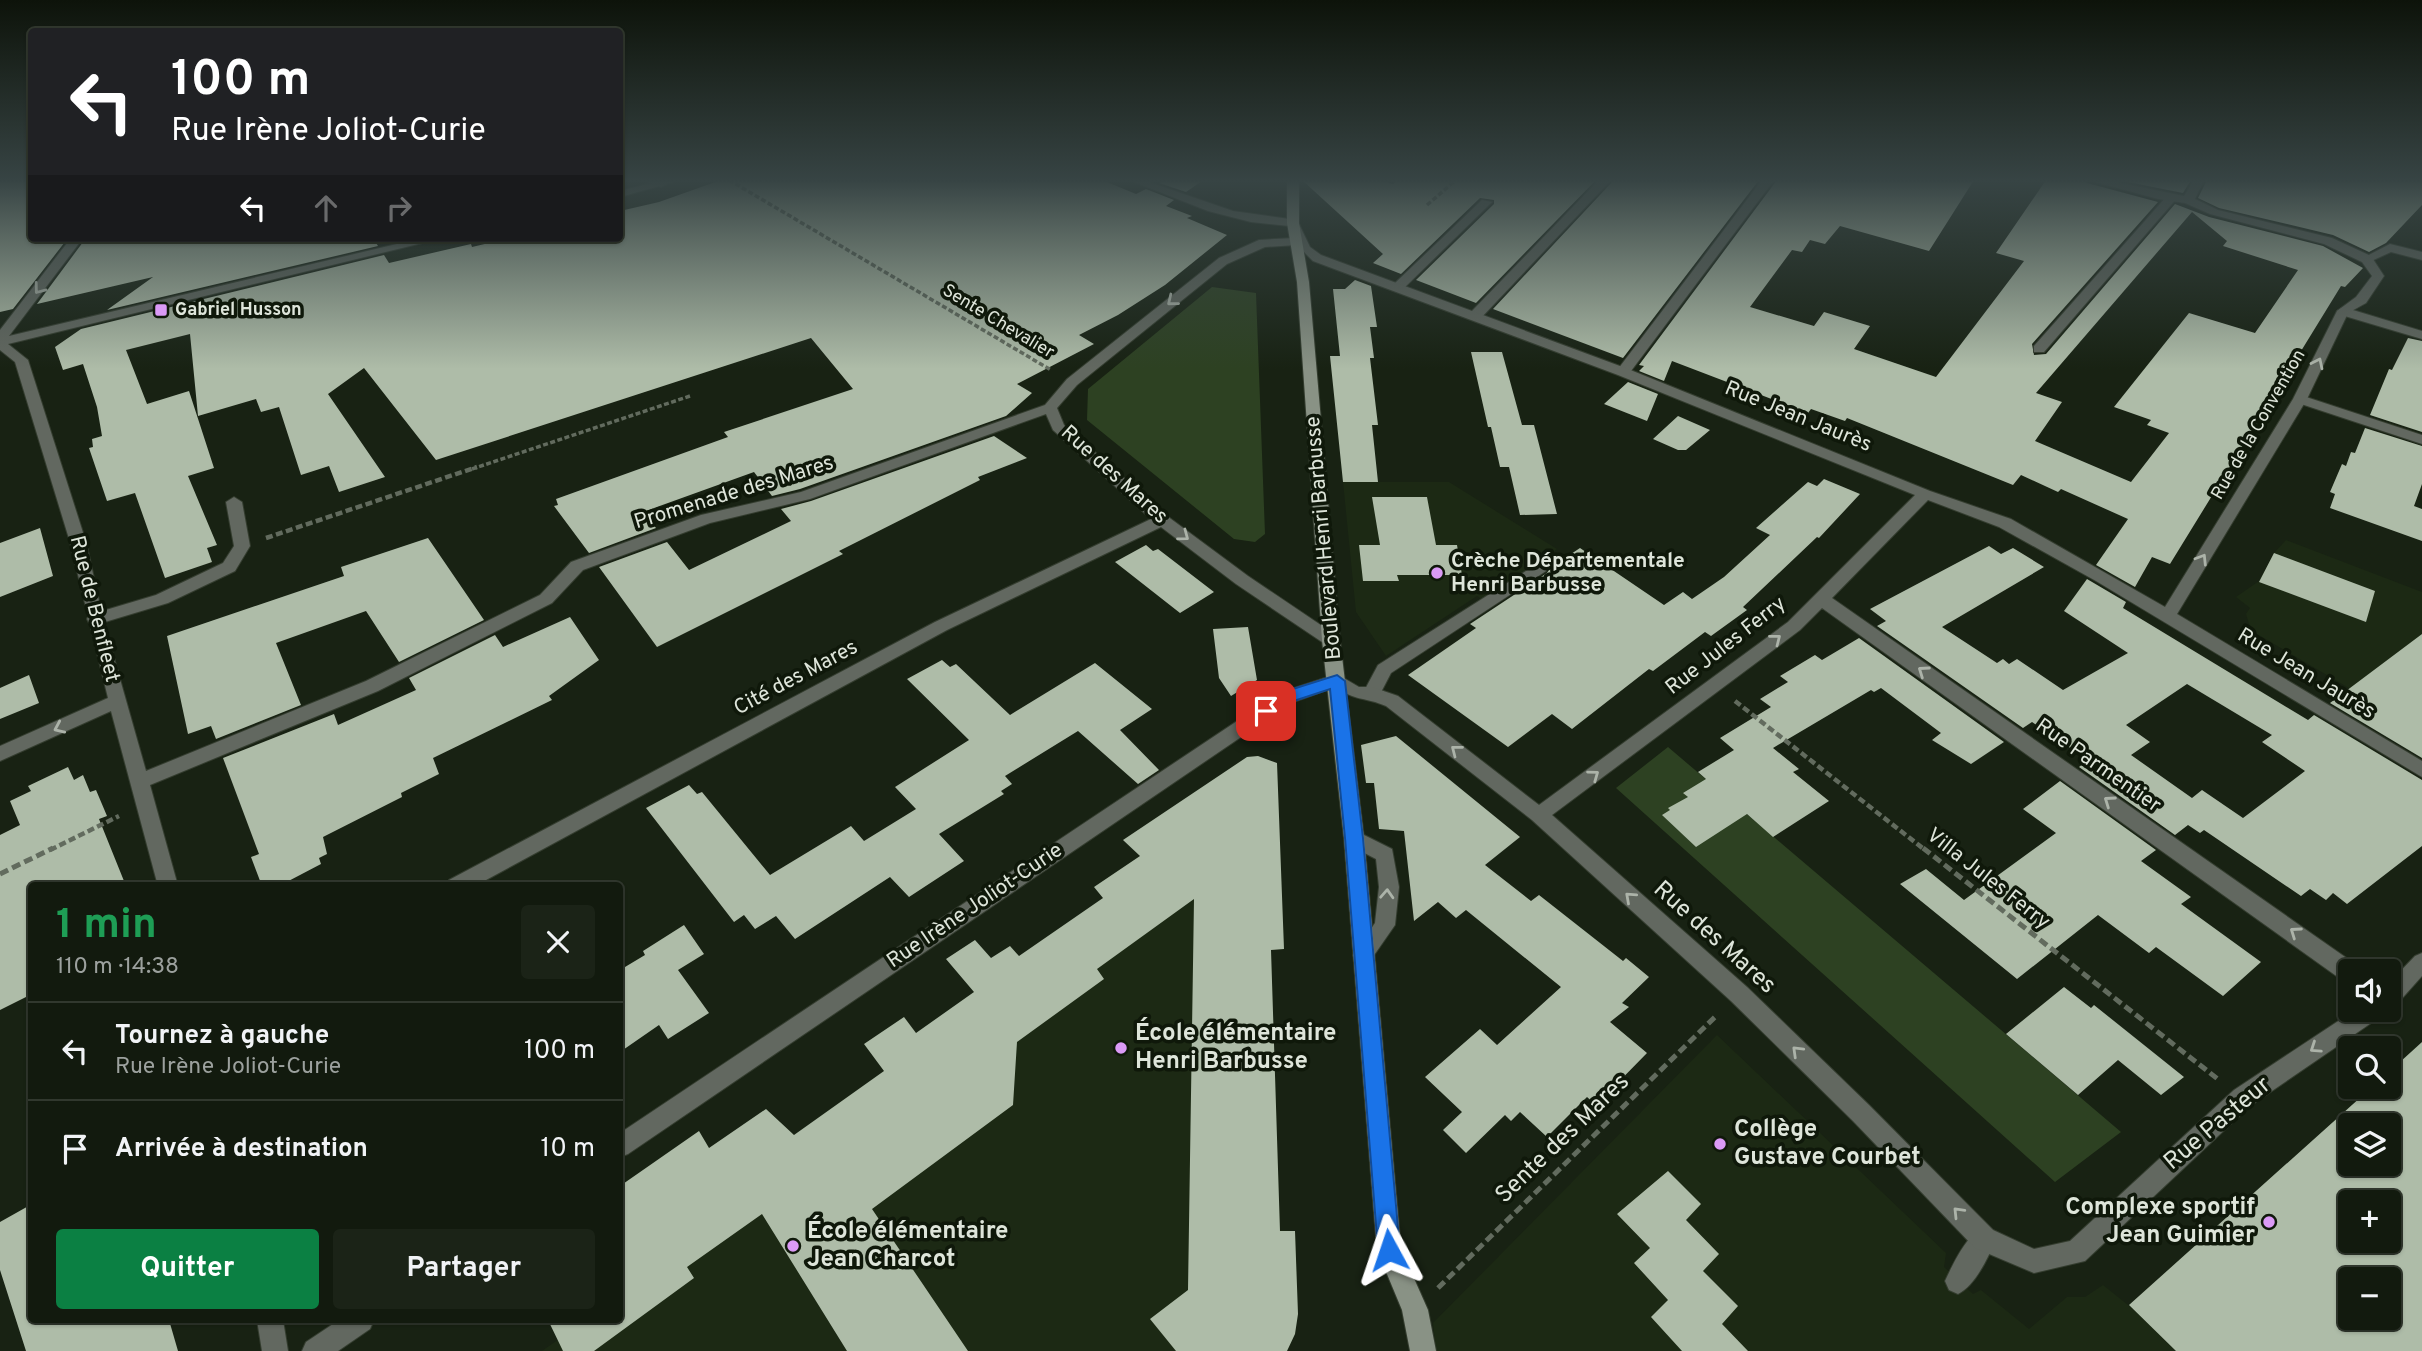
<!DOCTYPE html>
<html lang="fr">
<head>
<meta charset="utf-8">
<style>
  :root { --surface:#121a0e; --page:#1b2317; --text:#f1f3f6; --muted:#9ca19e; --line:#31382e; --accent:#0b8043 }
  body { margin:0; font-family:Overpass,sans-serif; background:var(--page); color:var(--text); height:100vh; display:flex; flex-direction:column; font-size:26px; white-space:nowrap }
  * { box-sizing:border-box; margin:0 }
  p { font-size:23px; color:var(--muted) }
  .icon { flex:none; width:38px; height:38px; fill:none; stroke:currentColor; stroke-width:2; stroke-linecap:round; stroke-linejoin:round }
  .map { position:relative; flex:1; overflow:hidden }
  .sheet { position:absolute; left:28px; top:882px; width:595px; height:441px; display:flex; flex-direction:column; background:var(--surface); border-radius:7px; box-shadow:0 2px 5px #0004,0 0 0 2px var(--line) }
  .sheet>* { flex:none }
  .banner { position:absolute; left:28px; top:28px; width:595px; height:214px; border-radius:7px; box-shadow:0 2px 5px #0004,0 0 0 2px var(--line); background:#202124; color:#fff; overflow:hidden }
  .fabs { position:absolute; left:2338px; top:959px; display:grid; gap:14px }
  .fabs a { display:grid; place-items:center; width:63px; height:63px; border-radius:7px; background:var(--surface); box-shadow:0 2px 5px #0004,0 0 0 2px var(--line); font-size:35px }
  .pin { position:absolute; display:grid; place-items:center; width:60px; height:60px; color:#fff; margin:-30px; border-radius:14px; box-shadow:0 4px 10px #0006 }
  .me { position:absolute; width:77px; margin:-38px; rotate:355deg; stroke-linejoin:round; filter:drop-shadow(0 0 5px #0008) }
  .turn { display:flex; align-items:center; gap:24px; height:147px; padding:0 28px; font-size:32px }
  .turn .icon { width:91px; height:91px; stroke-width:2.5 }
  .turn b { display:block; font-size:49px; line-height:60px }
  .lanes { display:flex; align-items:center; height:66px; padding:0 28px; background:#0003; justify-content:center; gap:35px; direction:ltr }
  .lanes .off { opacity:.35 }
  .round { display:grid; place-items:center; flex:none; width:74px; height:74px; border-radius:7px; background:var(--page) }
  .head { display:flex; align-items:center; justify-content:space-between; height:119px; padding:0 28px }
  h1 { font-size:42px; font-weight:700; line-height:52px; color:#1e9e55 }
  .button { display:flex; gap:14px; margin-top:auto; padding:14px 28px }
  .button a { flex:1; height:80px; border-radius:7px; background:var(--accent); color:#fff; font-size:28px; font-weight:700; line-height:80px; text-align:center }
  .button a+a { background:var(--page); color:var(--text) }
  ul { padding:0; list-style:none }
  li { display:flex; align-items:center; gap:21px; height:98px; padding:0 28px; border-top:2px solid var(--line) }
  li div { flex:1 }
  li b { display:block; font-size:26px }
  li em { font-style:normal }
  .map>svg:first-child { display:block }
  .built { fill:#1c2914 }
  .green { fill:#2d4122 }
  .building { fill:#aebca8; fill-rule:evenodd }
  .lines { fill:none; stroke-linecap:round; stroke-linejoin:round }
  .lane-casing { stroke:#343d2f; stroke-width:2 }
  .street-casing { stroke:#343d2f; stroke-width:2 }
  .secondary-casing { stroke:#343d2f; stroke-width:2 }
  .path-far2 { stroke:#626b5e; stroke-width:3.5; stroke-dasharray:5 2.5; stroke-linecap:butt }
  .path-far1 { stroke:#626b5e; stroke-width:4.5; stroke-dasharray:7 3.5; stroke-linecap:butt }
  .path { stroke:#626b5e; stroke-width:5; stroke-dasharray:9 4.5; stroke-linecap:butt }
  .lane { fill:#626860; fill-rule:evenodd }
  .street { fill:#626860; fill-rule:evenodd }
  .secondary { fill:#899285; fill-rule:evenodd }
  .oneway { stroke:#acb3a9 }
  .route { fill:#1a73e8; stroke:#114b97; stroke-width:2 }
  .poi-dot { fill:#db9af6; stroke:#0f180a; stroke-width:2.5 }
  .labels { text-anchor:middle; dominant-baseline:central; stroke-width:7; stroke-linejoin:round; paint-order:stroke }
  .far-poi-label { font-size:18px; font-weight:bold; fill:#dee5da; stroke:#0f180a; text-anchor:start }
  .far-street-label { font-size:18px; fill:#dee5da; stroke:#0f180a }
  .street-label { font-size:21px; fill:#dee5da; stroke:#0f180a }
  .poi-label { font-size:21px; font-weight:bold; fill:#dee5da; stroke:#0f180a; text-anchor:start }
  .near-street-label { font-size:24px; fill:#dee5da; stroke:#0f180a }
  .near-poi-label { font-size:24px; font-weight:bold; fill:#dee5da; stroke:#0f180a; text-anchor:start }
</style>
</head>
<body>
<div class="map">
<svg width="2422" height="1351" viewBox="0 0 2422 1351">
  <rect width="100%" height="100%" fill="#182213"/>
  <!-- built -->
  <path class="built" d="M1343,482H1449L1557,549L1483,600L1477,596L1386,656L1356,612Z
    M2286,540L2422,592V731L2257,634L2249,624L2246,614L2250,608L2236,597L2259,581L2274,553Z
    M1279,826L1284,949L1271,950L1280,1230L1295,1231L1298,1314L1295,1334L1287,1351H542L586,1320H620V1296Z
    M1717,1035L1946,1253L1944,1267L1973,1294L1981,1290L2029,1329L2067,1297H2085L2103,1285L2133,1309L2176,1351H1436L1433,1323Z"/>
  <!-- green -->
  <path class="green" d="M1212,287L1256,293L1265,534L1255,542L1234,539L1087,420L1088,389Z
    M1668,747L2121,1132L2055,1182L1616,788Z"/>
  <!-- building -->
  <path class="building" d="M0,180H32V238H68L13,309L0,312Z
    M721,180H1102L1136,194L1146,189L1174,200L1166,206L1192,216L1187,218L1227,235L1165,285L1118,315L1079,335L1094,344L1017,384L1032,393L1006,416L800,489L772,496L754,472L643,512L656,528L589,553L554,506L558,505L556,499L728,437L724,432L853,389L811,338L436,460L364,368L328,394L385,477L339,492L329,466L301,475L279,407L261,412L256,399L198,416L190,334L126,350L147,404L189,391L214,468L188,476L217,545L207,548L212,562L165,578L135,493L107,501L89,448L93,447L92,439L102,436L97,407L83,364L63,370L55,347L81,329L384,255L389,263L471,244L472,247L510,238H620V211L659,202Z
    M1166,180H1202V181L1186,192L1159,183Z
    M1302,180H1379L1393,184L1398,180H1596L1476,303L1416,280L1494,204V200L1480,198L1401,274L1373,263L1383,254Z
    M1614,180H1759L1623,358L1493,309Z
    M1777,180H1974L1929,251L1840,226L1825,244L1810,240L1802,252L1792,250L1750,307L1814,326L1824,312L1870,326L1854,349L1936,377L2024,261L1996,253L2046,180H2085L2087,183L2158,202L2032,344L2034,355L2046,354L2175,204L2209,217L2323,246L2363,268L2345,287L2341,286L2170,564L2152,557L2135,587L2096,565L2128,519L2061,489L2058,492L2021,475L2013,485L1847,418L1845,421L1811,409L1808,413L1672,361L1664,381L1639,371L1644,366L1639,365ZM2192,212L2227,241L2223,246L2298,270L2255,333L2189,313L2114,407L2151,420L2147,425L2169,433L2131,482L2035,441L2062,402L2036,393Z
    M2118,180H2191L2183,193Z
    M2207,180H2422V205L2386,243L2369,252L2333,235L2219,208L2198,198Z
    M86,238H373L378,246L107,310L153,277L37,304Z
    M1355,280L1371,286L1377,327H1370L1374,358H1370L1378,425H1372L1378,482H1343L1330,356H1340L1333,289H1345Z
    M2408,338L2422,341V432L2370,415L2389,369L2392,370Z
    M1471,352H1502L1522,425H1534L1557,514L1520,515L1509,467H1500L1491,427H1488Z
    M1628,382L1658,394L1647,421L1604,404Z
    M1678,416L1710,430L1686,450H1678L1653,439Z
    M2365,428L2422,446V484L2414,506L2422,509V541L2330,508L2335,494L2330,492L2342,464L2346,466L2351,452L2355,453Z
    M994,436L1027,458L978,477L980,480L839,551L843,554L657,647L599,567L667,542L689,570L791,521L781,509L811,501Z
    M1824,479L1860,494L1819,538L1817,537L1743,607L1747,610L1711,636L1705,632L1653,671L1649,669L1572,729L1552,714L1508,747L1408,675L1476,628L1470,624L1547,573L1550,568L1580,548L1664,605L1683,592L1692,599L1724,577L1770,535L1756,528L1808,482L1817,486Z
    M1372,497H1427L1436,545H1457L1462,575H1397L1399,581H1363L1359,545H1380Z
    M40,528L53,576L0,597V543Z
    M428,538L484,620L399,662L366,611L276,643L301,705L216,739L211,726L188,734L167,636L344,576L341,567Z
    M1146,545L1153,551L1158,549L1214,592L1180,613L1115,562Z
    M1989,546L2001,554L2013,548L2044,567L1942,627L1997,663L2003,659L2009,664L2017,659L2063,690L2128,653L2064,611L2087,579L2126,602L2123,608L2308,720L2314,715L2422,780V846L2347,904L2333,893L2326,900L2310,889L2301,896L2204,830L2200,833L2188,825L2175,835L2079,767L2088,760L2032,722L2023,728L1877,626L1886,621L1870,609ZM2187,684L2272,735L2262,742L2305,771L2243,818L2202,790L2192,798L2131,755L2150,742L2126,725Z
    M2274,553L2375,591L2366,622L2259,582Z
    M570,617L599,660L549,696L552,700L433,758L439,774L401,793L402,797L323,837L327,854L319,858L321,864L279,886H262L251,857L259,854L223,758L334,714L338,725L416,690L409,678L495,635L503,647Z
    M1248,627L1257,680L1231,696L1219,678L1213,629Z
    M2422,634V758L2330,703Z
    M1859,638L2004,742L1971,764L1932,740L1941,733L1881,688L1874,692L1871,690L1773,748L1799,769L1793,772L1829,801L1773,837L1747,814L1696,847L1662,815L1670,810L1668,808L1688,797L1683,793L1706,779L1698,772L1734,750L1720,738L1771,707L1760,699L1788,682L1780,676L1815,655L1822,660Z
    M942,660L950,667L956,664L1010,715L1095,663L1152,709L1120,730L1159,770L1138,784L1078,731L1005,776L1012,784L1001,791L1004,794L939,834L964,861L909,897L890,877L795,939L776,916L755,929L744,915L734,922L646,808L689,785L697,794L702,792L770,875L851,826L864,841L916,809L895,787L969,740L907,679Z
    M29,675L39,703L0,719V688Z
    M1396,736L1520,837L1485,865L1531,901L1539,895L1623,961L1626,958L1649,977L1622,1003L1629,1007L1610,1022L1647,1053L1596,1105L1587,1097L1547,1137L1520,1112L1511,1121L1505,1115L1466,1153L1443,1130L1462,1112L1425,1077L1480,1029L1497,1045L1561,987L1466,910L1456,918L1438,902L1414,921L1404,831L1379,829L1374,783H1366L1361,745Z
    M1258,756L1277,763L1284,949L1271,950L1280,1231H1295L1298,1314L1295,1334L1287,1351H1176L1150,1319L1188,1290L1194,899L1097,969L1104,979L1017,1042L1013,1105L872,1209L968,1351H847L762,1214L687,1267L694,1278L594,1351H563L548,1320H620V1186L699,1131L709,1148L766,1109L794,1135L884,1071L864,1044L904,1017L916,1033L974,992L946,959L975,940L991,958L1010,946L1019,956L1103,898L1094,887L1140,856L1123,840L1247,757Z
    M68,767L74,780L83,775L90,792L96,790L107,816L99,819L126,886H32V994L0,1010V835L20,825L10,801L31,791L28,786Z
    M2060,781L2156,850L2141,861L2191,897L2181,904L2261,962L2223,996L2156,947L2149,953L2098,915L2017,979L1900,884L1926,869L1964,900L2056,833L2023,809Z
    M684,925L704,954L678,970L709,1013L668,1039L659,1025L620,1052V970L645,955L643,951Z
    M2064,987L2091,1008L2094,1005L2184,1077L2161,1095L2118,1060L2078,1095L2006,1034Z
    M2422,1042V1351H2176L2129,1305L2372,1087H2389V1072ZM2350,1125H2389V1164H2350ZM2350,1202H2389V1241H2350ZM2350,1279H2389V1318H2350Z
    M1668,1171L1701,1204L1686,1220L1719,1254L1703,1271L1738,1306L1722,1324L1748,1351H1682L1651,1317L1668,1300L1634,1263L1650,1248L1617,1214Z
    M32,1204V1320H169L178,1351H26L0,1270V1222Z"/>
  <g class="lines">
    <defs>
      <path id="lane" d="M642,180H659L667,184L661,187Z
        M1599,180H1611L1480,319H1470V313Z
        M1762,180H1774L1628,375H1618V369Z
        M2167,196L2177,198L2044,352H2034V346Z
        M1482,200L1492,202L1402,290H1394V284Z
        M2390,244L2422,252V260L2391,252L2367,263L2361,259Z
        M2343,307L2422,331V339L2338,314L2337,311Z
        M2300,395L2422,435V444L2295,402V396Z
        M234,497L242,502L250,546L235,571L168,603L95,625L89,623L87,619L89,615L156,595L223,563L234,546L226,502Z
        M1540,562L1548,567L1546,571L1391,673L1378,698H1366L1363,693L1378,665Z
        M1354,830L1392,849L1399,887L1395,925L1370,961L1363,964L1356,961L1353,955L1375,923L1379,887L1376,859L1347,844L1344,838L1347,832Z
        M1984,1227L1993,1230L1996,1239C1989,1256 1975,1286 1958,1294L1949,1290L1945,1281C1953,1264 1967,1234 1984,1227Z"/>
      <path id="street" d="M663,180H681L620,197V191Z
        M1129,180H1143L1233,211L1297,220L1310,247L1321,255L1628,369L1930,491L2011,519L2165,607L2293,399L2337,311L2356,297L2372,276L2362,262L2324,244L2210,214L2185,203L2158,199L2088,180H2106L2184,196L2194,180H2204L2195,199L2218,210L2332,238L2371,256L2384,276L2366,303L2348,313L2307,399L2177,614L2422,761V777L2096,581L1999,527L1928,500L1832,598L2358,966L2360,971H2350V982L2342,980L1822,608L1800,630L1552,815L1747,987L1869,1105L1993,1230L2034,1249L2070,1241L2234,1090L2355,1010H2383L2380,1017L2250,1106L2085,1261L2034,1273L1975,1248L1853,1121L1731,1001L1532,820L1386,706C1365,697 1355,701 1335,687L1291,703L628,1154L620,1157V1133L1279,693L1337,674L1359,687H1372L1398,696L1539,805L1788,622L1915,495L1618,375L1313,261L1297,245L1265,247L1227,264L1077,385L1057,408L1064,425L1167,516L1248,576L1337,636L1340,640L1337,644H1325L1236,584L1161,527L947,630L475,886H446L449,880L935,622L1151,519L1053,430L1046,414L810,499L710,523L583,570L552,603L378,691L150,785L178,886H158L111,711L0,761V746L108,698L70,542L15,362L0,350V330L71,238H83L9,336L422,238H443L8,344L28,360L86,542L103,619L146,771L366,681L540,595L571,562L701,515L801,492L1045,405L1067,379L1219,258L1259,240L1294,238L1289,226L1251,222L1208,211Z
        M2422,953V976L2397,1004L2389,1006V983L2415,956Z
        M257,1320H283L288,1351H262Z
        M339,1320H374L370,1329L338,1351H302L306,1342Z"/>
      <path id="secondary" d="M1287,180H1299V223L1309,282L1340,640L1364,838L1401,1249L1428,1310L1436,1351H1410L1402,1310L1377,1250L1344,838L1322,640L1297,282L1287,223Z"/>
    </defs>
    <!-- lane casing -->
    <use href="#lane" class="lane-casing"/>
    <!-- street casing -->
    <use href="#street" class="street-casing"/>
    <!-- secondary casing -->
    <use href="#secondary" class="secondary-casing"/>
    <!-- path-far2 -->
    <path class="path-far2" d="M729,180L1051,370
      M1427,205L1456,180
      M472,469L690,396"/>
    <!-- path-far1 -->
    <path class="path-far1" d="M266,538L477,467
      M1735,701L1925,850
      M50,850L119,816"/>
    <!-- path -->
    <path class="path" d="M1923,848L2219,1080
      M0,874L53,848
      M1438,1288L1717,1015"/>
    <!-- lane -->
    <use href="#lane" class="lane"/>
    <!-- street -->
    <use href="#street" class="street"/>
    <!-- secondary -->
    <use href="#secondary" class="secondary"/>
  </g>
  <!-- one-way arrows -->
  <defs><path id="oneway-chevron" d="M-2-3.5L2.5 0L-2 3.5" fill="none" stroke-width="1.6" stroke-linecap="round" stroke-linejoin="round" transform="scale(1.75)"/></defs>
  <g class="oneway">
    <use href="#oneway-chevron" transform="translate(39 289) rotate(127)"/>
    <use href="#oneway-chevron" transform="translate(1172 301) rotate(141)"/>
    <use href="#oneway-chevron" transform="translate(2318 363) rotate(-64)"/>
    <use href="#oneway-chevron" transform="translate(1184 536) rotate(37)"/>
    <use href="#oneway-chevron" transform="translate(2202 559) rotate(-58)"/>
    <use href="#oneway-chevron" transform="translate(1776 639) rotate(-38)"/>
    <use href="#oneway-chevron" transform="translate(1923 671) rotate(-145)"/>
    <use href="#oneway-chevron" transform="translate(59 728) rotate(156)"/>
    <use href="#oneway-chevron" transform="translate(1456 750) rotate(-142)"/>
    <use href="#oneway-chevron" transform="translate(1594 775) rotate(-36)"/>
    <use href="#oneway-chevron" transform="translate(2109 801) rotate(-145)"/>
    <use href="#oneway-chevron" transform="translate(1387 894) rotate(-87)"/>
    <use href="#oneway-chevron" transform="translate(1630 897) rotate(-138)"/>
    <use href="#oneway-chevron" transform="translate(2295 932) rotate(-145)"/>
    <use href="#oneway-chevron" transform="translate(2315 1048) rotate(146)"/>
    <use href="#oneway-chevron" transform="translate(1797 1051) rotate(-136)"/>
    <use href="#oneway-chevron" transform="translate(1958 1212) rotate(-134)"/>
  </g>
  <!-- sky -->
  <linearGradient id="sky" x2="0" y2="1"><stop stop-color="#0d130a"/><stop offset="0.49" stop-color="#374444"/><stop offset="1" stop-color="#374444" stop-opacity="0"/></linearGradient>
  <rect width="2422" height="369" fill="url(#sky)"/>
  <!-- route -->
  <path class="route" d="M1337,675L1345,681L1363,838L1400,1250L1397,1258L1389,1261L1381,1258L1378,1250L1345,838L1330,689L1291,702L1266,717L1258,711L1280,693Z"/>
  <!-- markers -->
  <g class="poi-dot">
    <rect x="154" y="303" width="14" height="14" rx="3.5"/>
    <circle cx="1437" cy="573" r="7"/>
    <circle cx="1121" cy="1048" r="7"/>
    <circle cx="1720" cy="1144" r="7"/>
    <circle cx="2269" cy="1222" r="7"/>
    <circle cx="793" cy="1246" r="7"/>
  </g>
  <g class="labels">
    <!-- far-poi labels -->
    <g class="far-poi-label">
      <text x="175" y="310">Gabriel Husson</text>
    </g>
    <!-- far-street labels -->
    <g class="far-street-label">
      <text transform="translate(998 322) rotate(31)">Sente Chevalier</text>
      <text transform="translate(2259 425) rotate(-60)">Rue de la Convention</text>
    </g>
    <!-- street labels -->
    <g class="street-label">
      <text transform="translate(1798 417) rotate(22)">Rue Jean Jaurès</text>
      <text transform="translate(1114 475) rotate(42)">Rue des Mares</text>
      <text transform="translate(734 493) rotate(-17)">Promenade des Mares</text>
      <text transform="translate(1324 538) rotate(-95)">Boulevard Henri Barbusse</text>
      <text transform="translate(94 609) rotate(76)">Rue de Benfleet</text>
      <text transform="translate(1726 646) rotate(-38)">Rue Jules Ferry</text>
      <text transform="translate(2306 674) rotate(31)">Rue Jean Jaurès</text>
      <text transform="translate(796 678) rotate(-28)">Cité des Mares</text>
      <text transform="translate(2098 766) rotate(35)">Rue Parmentier</text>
      <text transform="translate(1988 879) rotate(38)">Villa Jules Ferry</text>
      <text transform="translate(975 906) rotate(-34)">Rue Irène Joliot-Curie</text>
    </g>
    <!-- poi labels -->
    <g class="poi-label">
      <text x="1451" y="561">Crèche Départementale<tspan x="1451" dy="24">Henri Barbusse</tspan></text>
    </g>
    <!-- near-street labels -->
    <g class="near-street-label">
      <text transform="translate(1714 938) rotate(42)">Rue des Mares</text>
      <text transform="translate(2218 1124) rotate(-40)">Rue Pasteur</text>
      <text transform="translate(1563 1139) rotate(-44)">Sente des Mares</text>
    </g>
    <!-- near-poi labels -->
    <g class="near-poi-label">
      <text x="1135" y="1034">École élémentaire<tspan x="1135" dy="28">Henri Barbusse</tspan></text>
      <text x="1734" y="1130">Collège<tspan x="1734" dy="28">Gustave Courbet</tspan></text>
      <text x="2255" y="1208" text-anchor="end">Complexe sportif<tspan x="2255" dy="28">Jean Guimier</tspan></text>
      <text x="807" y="1232">École élémentaire<tspan x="807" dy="28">Jean Charcot</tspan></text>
    </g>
  </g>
</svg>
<div class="fabs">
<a><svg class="icon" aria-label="sound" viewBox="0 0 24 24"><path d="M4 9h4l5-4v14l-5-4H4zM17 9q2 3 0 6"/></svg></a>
<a><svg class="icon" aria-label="search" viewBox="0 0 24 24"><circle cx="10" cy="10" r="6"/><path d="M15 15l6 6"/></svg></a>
<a><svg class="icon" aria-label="layers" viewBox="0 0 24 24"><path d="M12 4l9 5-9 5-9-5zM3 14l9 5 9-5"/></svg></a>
<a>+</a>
<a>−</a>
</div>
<div class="pin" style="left:1266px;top:711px;background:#d93025"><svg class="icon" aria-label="arrive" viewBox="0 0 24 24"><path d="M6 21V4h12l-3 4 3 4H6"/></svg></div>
<svg class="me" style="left:1389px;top:1250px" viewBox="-20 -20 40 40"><path d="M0-17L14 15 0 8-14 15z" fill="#1a73e8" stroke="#fff" stroke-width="4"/></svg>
<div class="banner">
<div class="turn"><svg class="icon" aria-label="left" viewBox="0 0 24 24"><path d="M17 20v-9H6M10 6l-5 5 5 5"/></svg><div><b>100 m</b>Rue Irène Joliot-Curie</div></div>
<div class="lanes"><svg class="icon" aria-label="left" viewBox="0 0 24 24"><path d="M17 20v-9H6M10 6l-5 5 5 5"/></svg><svg class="icon off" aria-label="ahead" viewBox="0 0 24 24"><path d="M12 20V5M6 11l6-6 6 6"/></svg><svg class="icon off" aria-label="right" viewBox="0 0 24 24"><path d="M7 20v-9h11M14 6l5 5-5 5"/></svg></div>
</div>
<section class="sheet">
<div class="head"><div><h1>1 min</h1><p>110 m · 14:38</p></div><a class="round"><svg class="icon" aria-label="close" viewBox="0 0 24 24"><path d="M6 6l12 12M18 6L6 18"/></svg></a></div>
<ul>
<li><svg class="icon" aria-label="left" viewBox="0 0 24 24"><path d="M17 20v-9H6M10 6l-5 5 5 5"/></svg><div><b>Tournez à gauche</b><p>Rue Irène Joliot-Curie</p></div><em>100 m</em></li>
<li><svg class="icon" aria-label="arrive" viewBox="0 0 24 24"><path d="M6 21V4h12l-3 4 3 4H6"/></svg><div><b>Arrivée à destination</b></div><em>10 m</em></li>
</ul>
<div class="button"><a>Quitter</a><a>Partager</a></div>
</section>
</div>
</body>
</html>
